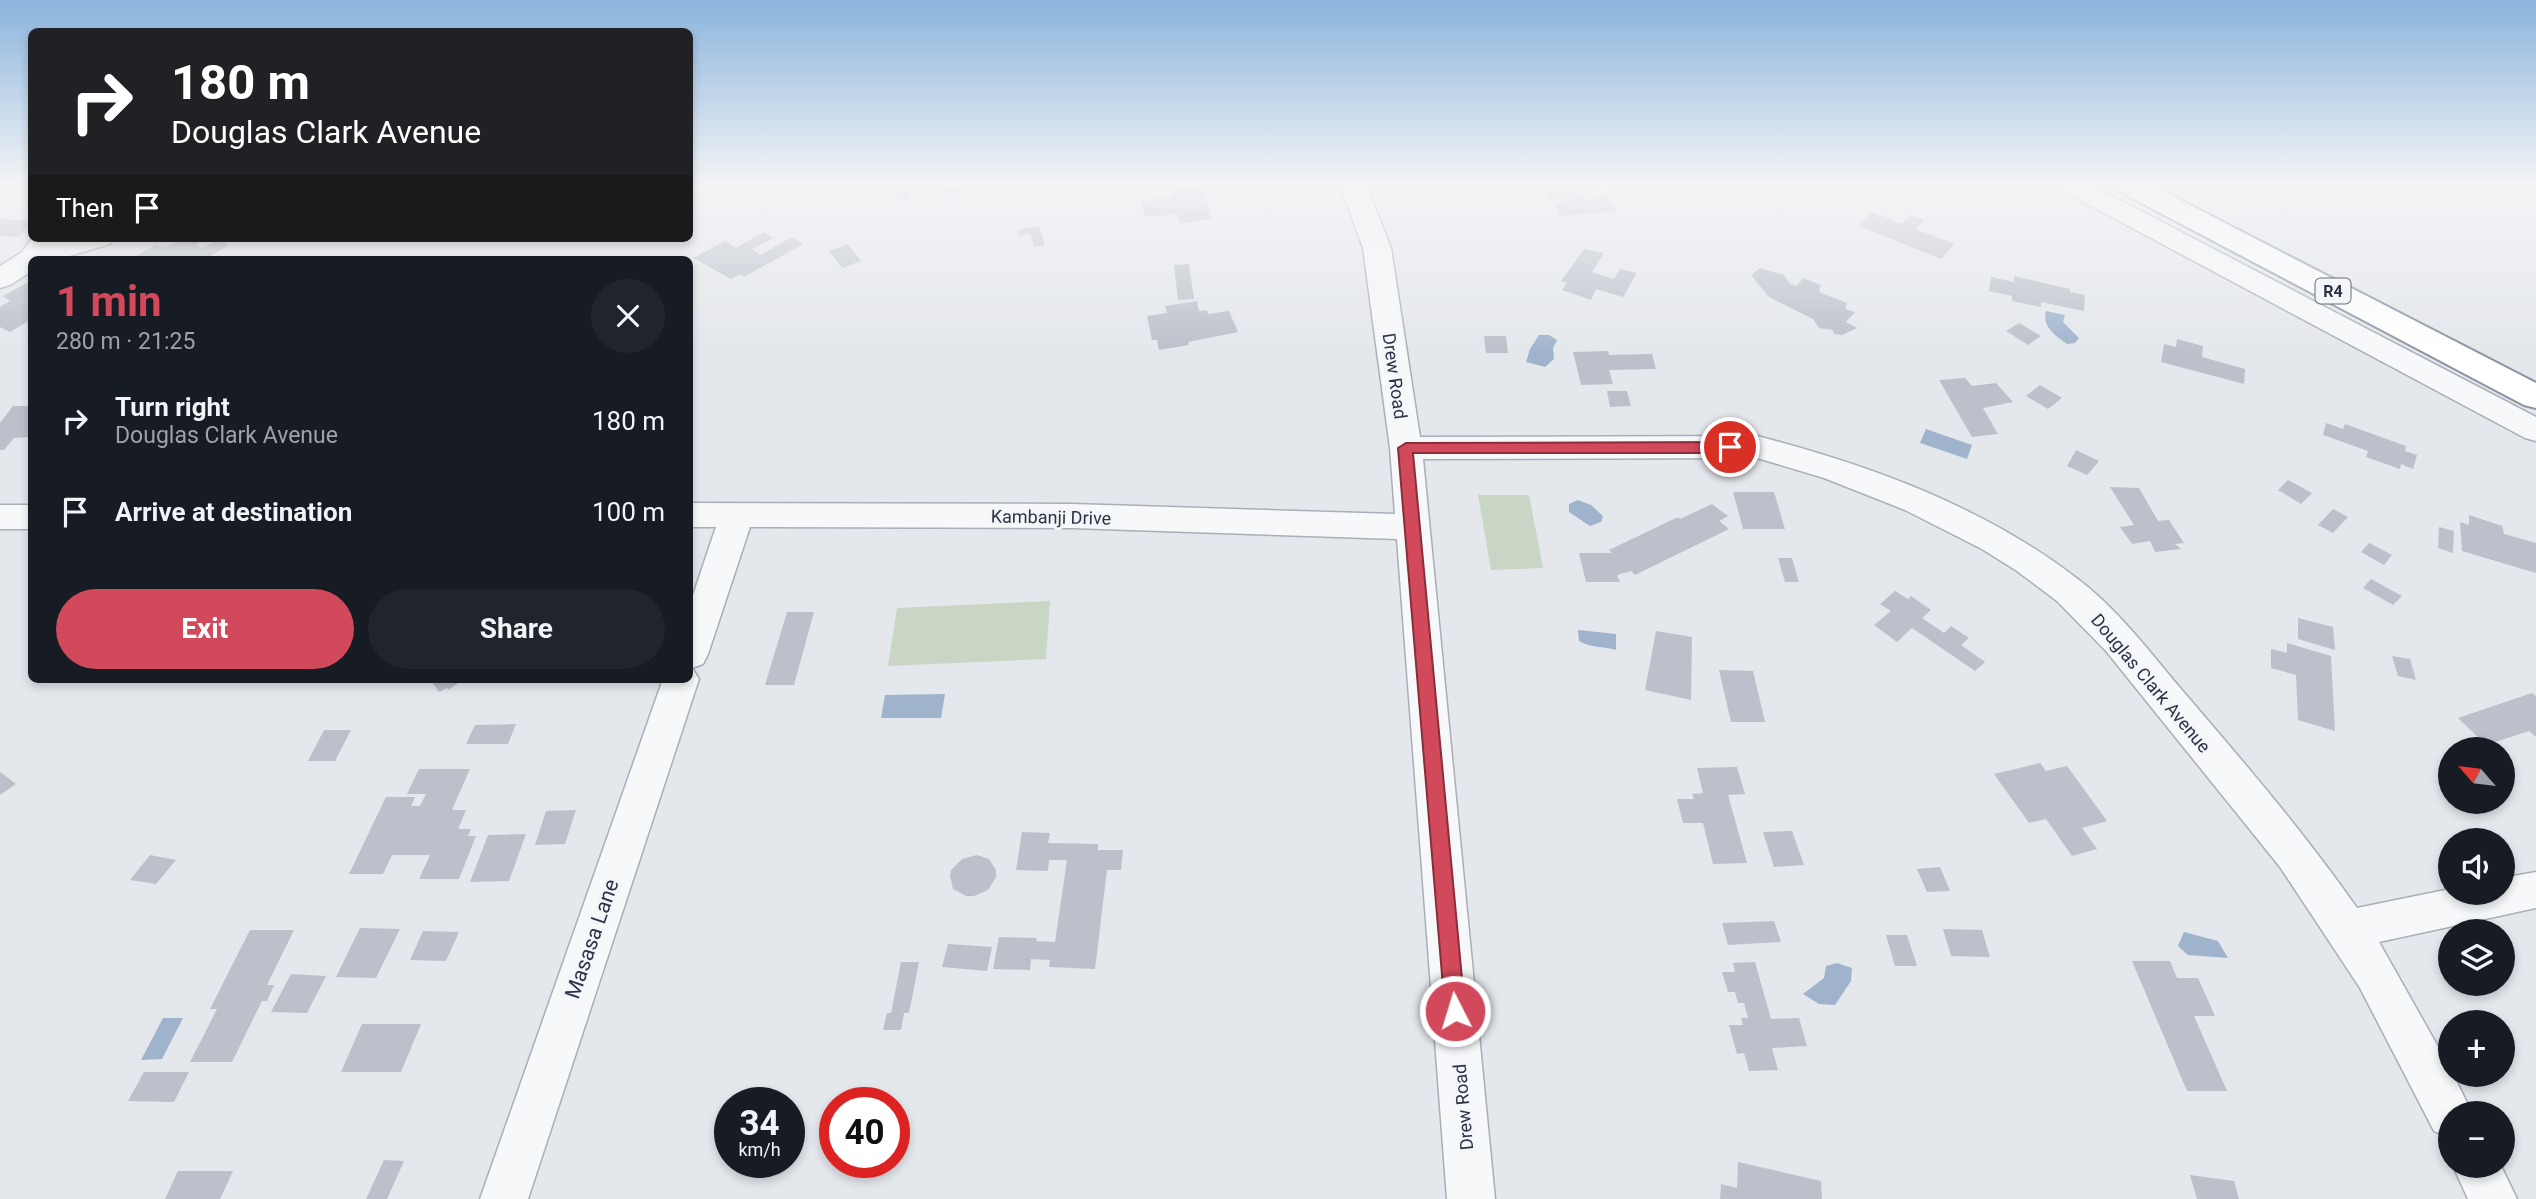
<!DOCTYPE html>
<html lang="en">
<head>
<meta charset="utf-8">
<style>
  :root { --surface:#171b24; --page:#20242c; --text:#f1f3f6; --muted:#9ea1a6; --accent:#d1495b }
  body { margin:0; font-family:Roboto,sans-serif; background:var(--page); color:var(--text); height:100vh; display:flex; flex-direction:column; font-size:26px; white-space:nowrap }
  * { box-sizing:border-box; margin:0 }
  p { font-size:23px; color:var(--muted) }
  .icon { flex:none; width:38px; height:38px; fill:none; stroke:currentColor; stroke-width:2; stroke-linecap:round; stroke-linejoin:round }
  .map { position:relative; flex:1; overflow:hidden }
  .drawer { position:absolute; left:28px; top:256px; width:665px; height:427px; display:flex; flex-direction:column; background:var(--surface); border-radius:10px; box-shadow:0 4px 10px #0003 }
  .drawer>* { flex:none }
  .hud { position:absolute; left:28px; top:28px; width:665px; height:214px; border-radius:10px; box-shadow:0 4px 10px #0003; background:#202124; color:#fff; overflow:hidden }
  .needle { width:46px; rotate:298deg }
  .fabs { position:absolute; left:2438px; top:737px; display:grid; gap:14px }
  .fabs a { display:grid; place-items:center; width:77px; height:77px; border-radius:50%; background:var(--surface); box-shadow:0 4px 10px #0003; font-size:35px }
  .speed { position:absolute; left:714px; top:1087px; display:flex; gap:14px; font-size:35px; font-weight:700; text-align:center }
  .speed>* { display:grid; place-content:center; width:91px; height:91px; border-radius:50%; background:var(--surface); box-shadow:0 4px 10px #0003; line-height:1 }
  .speed small { font-size:18px; font-weight:400 }
  .speed .limit { border:10px solid #d22; background:#fff; color:#111 }
  .pin { position:absolute; display:grid; place-items:center; width:60px; height:60px; color:#fff; margin:-30px; border:4px solid #fff; border-radius:50%; box-shadow:0 2px 7px #0007 }
  .me { position:absolute; width:77px; margin:-38px; rotate:355deg; stroke-linejoin:round; filter:drop-shadow(0 0 5px #0008) }
  .turn { display:flex; align-items:center; gap:24px; height:147px; padding:0 28px; font-size:32px }
  .turn .icon { width:91px; height:91px; stroke-width:2.5 }
  .turn b { display:block; font-size:49px; line-height:60px }
  .then { display:flex; align-items:center; height:66px; padding:0 28px; background:#0003; gap:14px; font-size:26px }
  .round { display:grid; place-items:center; flex:none; width:74px; height:74px; border-radius:37px; background:var(--page) }
  .head { display:flex; align-items:center; justify-content:space-between; height:119px; padding:0 28px }
  h1 { font-size:42px; font-weight:700; line-height:52px; color:var(--accent) }
  .primary-button { display:flex; gap:14px; margin-top:auto; padding:14px 28px }
  .primary-button a { flex:1; height:80px; border-radius:42px; background:var(--accent); color:#fff; font-size:28px; font-weight:700; line-height:80px; text-align:center }
  .primary-button a+a { background:var(--page); color:var(--text) }
  ul { padding:0; list-style:none }
  li { display:flex; align-items:center; gap:21px; height:91px; padding:0 28px }
  li div { flex:1 }
  li b { display:block; font-size:26px }
  li em { font-style:normal }
  .map>svg:first-child { display:block }
  .green { fill:#c9d6c5 }
  .water { fill:#9fb4cc }
  .building { fill:#bbc0ca }
  .lines { fill:none; stroke-linecap:round; stroke-linejoin:round }
  .minor-casing { stroke:#a9aeb7; stroke-width:3 }
  .highway-casing { stroke:#8b94a3; stroke-width:4 }
  .minor { fill:#f7f8fa; fill-rule:evenodd }
  .highway { fill:#fff; fill-rule:evenodd }
  .route { fill:#d1495b; stroke:#882f3b; stroke-width:2 }
  .labels { text-anchor:middle; dominant-baseline:central; stroke-width:6; stroke-linejoin:round; paint-order:stroke }
  .shield { fill:#f4f6f9; stroke:#676e7b; stroke-width:2 }
  .shield-label { font-size:16px; font-weight:bold; fill:#2b3445 }
  .street-label { font-size:18px; fill:#2b3445; stroke:#f4f6f9 }
  .near-street-label { font-size:21px; fill:#2b3445; stroke:#f4f6f9 }
</style>
</head>
<body>
<div class="map">
<svg width="2536" height="1199" viewBox="0 0 2536 1199">
  <rect width="100%" height="100%" fill="#e4e7ec"/>
  <!-- green -->
  <path class="green" d="M1478,495H1529L1543,568L1491,570Z
    M1050,601L1046,659L888,666L897,608Z"/>
  <!-- water -->
  <path class="water" d="M2046,311L2065,315L2063,322L2079,338L2075,343L2067,344C2055,335 2042,327 2046,311Z
    M1539,335H1549L1557,340L1553,348L1554,359L1545,367L1526,362L1530,349Z
    M1926,429L1972,445L1967,459L1920,443Z
    M1578,500L1591,505L1603,516L1601,522L1590,526L1569,512V504Z
    M1578,630L1616,634V650C1603,646 1590,648 1579,641Z
    M945,694L941,718H881L885,695Z
    M2184,932L2218,941L2228,958L2188,955L2178,946Z
    M1837,963L1852,968L1851,981L1835,1005L1819,1004L1803,994L1824,978L1826,966Z
    M163,1018H183L162,1059L141,1060Z"/>
  <!-- building -->
  <path class="building" d="M895,185H909V199L895,200Z
    M970,185H974L976,190L943,197L941,190Z
    M1610,185L1581,190L1586,200L1606,196L1616,211L1560,216L1554,203L1568,201L1567,197L1550,199L1540,186Z
    M1203,188L1211,219L1180,223L1177,214L1145,217L1141,201L1173,197L1172,191Z
    M1872,212L1902,224L1911,215L1924,220L1916,229L1954,244L1941,259L1859,226Z
    M0,219L32,220V224L18,237L0,236Z
    M1039,226L1045,245L1034,247L1030,234L1020,236L1018,230Z
    M764,232L773,238L752,249L760,255L792,237L803,244L744,277L740,274L731,279L693,258L725,241L736,248Z
    M181,238H205L196,245L202,248L218,240L229,245L205,259H131L155,245L166,247Z
    M848,244L861,261L842,268L829,251Z
    M1584,249L1604,253L1592,272L1614,279L1620,269L1637,273L1623,297L1596,289L1591,300L1562,290L1567,283L1561,281Z
    M1189,264L1194,299L1178,300L1174,265Z
    M1760,268L1784,275L1790,284L1797,286L1803,278L1821,285L1819,292L1847,303L1845,309L1855,312L1846,322L1857,328L1842,335L1834,334L1833,330L1819,328L1813,319L1769,297L1751,275Z
    M2014,276L2070,289V292L2085,295L2084,311L2041,302V307L2012,301V296L1989,291L1991,277L2014,282Z
    M32,280V319L10,332L0,327V307L10,301L3,296Z
    M1197,301L1199,311L1207,310L1208,314L1229,311L1238,332L1188,342L1189,345L1159,350L1157,340H1152L1147,316L1167,313L1165,306Z
    M2019,323L2041,336L2028,345L2006,331Z
    M1484,336H1506L1508,353H1486Z
    M2177,339L2203,346L2202,357L2245,369L2244,384L2161,362L2164,344L2176,347Z
    M1608,351L1609,355L1652,354L1656,369L1609,370L1613,384L1581,385L1573,352Z
    M1965,378L1972,386L1996,383L2013,402L1983,408L1998,434L1972,437L1939,380Z
    M2040,385L2062,398L2048,409L2026,396Z
    M1607,391H1627L1631,406L1610,407Z
    M13,406H32V437L14,438L4,450H0V423Z
    M2326,423L2343,429L2345,424L2406,446L2405,451L2417,455L2413,469L2401,464L2400,469L2366,457L2368,451L2323,435Z
    M2076,450L2099,461L2087,475L2067,466Z
    M2288,480L2312,493L2301,504L2278,490Z
    M2110,487L2139,488L2158,521L2169,520L2184,543L2175,544L2181,549L2155,552L2150,541L2132,544L2120,527L2134,525Z
    M1733,492H1774L1785,529H1743Z
    M1712,504L1728,516L1719,521L1729,529L1635,575L1631,571L1617,575L1620,582H1586L1579,553H1612L1609,550L1678,517L1680,519Z
    M2333,509L2348,517L2333,533L2318,525Z
    M2469,515L2502,526L2504,534L2536,543V573L2462,551L2460,522L2469,525Z
    M2439,527L2454,531L2453,553L2438,548Z
    M2369,543L2392,555L2384,565L2361,552Z
    M1778,558H1792L1799,582H1785Z
    M2371,579L2402,596L2393,605L2363,588Z
    M1895,591L1908,599L1911,596L1931,610L1922,618L1944,633L1951,626L1969,638L1961,645L1985,662L1975,671L1912,628L1897,642L1874,625L1891,611L1880,604Z
    M787,612H814L794,685H765Z
    M2298,618L2333,627L2335,650L2298,639Z
    M1656,631L1692,637L1691,700L1645,690Z
    M2287,643L2331,656L2335,731L2298,720L2296,675L2271,668V649L2287,653Z
    M2392,656L2410,659L2416,680L2398,676Z
    M1719,670L1753,671L1765,722H1731Z
    M439,679H464L448,690L447,688L439,692L433,683Z
    M2532,693L2536,696V737L2529,731L2486,745L2458,718Z
    M516,724L508,744H466L475,725Z
    M324,730H351L335,761H308Z
    M2040,763L2046,771L2067,766L2107,821L2082,828L2097,849L2072,856L2046,819L2029,823L1994,774Z
    M1737,767L1745,794L1728,795L1747,863L1713,864L1703,823H1683L1677,799H1694L1692,794L1703,793L1697,768Z
    M419,769H470L452,810H466L458,829H471L468,836H476L459,879H419L430,855H392L383,874H349L386,797H415L411,806H420L426,794H407Z
    M0,772L16,784L0,795Z
    M576,810L565,844L535,845L546,811Z
    M1792,831L1804,865L1774,867L1763,832Z
    M1022,832L1050,833L1048,843L1098,844V850H1123L1121,870H1107L1095,969L1049,967L1050,960L1031,959L1030,970L993,969L999,937L1037,938L1036,941L1055,942L1067,860H1049L1048,871L1016,870Z
    M526,834L509,881L470,882L488,835Z
    M150,855L176,860L156,884L130,880Z
    M977,855L989,859L996,870V877L988,890L974,896H966L953,889L950,876L951,870L962,859Z
    M1940,867L1950,891L1927,892L1917,869Z
    M1774,921L1781,942L1728,945L1722,923Z
    M360,928L400,929L376,978L336,977Z
    M1943,929L1982,930L1990,957L1951,956Z
    M250,930H294L267,985H274L267,1001H262L232,1062H190L217,1009H210Z
    M423,931L459,932L446,961L410,960Z
    M1886,935H1907L1917,966H1895Z
    M948,944L992,947L987,971L942,967Z
    M2132,961H2170L2177,978H2198L2215,1016H2194L2227,1091H2187Z
    M901,962H919L909,1013H904L901,1030H883L887,1013H891Z
    M1755,962L1771,1019L1799,1018L1807,1046L1772,1048L1778,1070L1749,1071L1744,1053L1737,1054L1729,1025H1743L1741,1018H1748L1744,1003H1738L1735,992H1728L1722,972H1735L1733,963Z
    M291,974L326,976L307,1013L271,1012Z
    M362,1024H421L401,1072H341Z
    M144,1072H189L174,1102L128,1101Z
    M384,1160L404,1161L387,1199H366Z
    M1738,1162L1821,1181L1822,1199H1720L1721,1184L1737,1188Z
    M178,1171H233L220,1199H165Z
    M2190,1175L2234,1181L2239,1199H2197Z"/>
  <g class="lines">
    <defs>
      <path id="minor" d="M1340,185H1366L1391,248L1420,437L1757,436C1869,465 1982,506 2075,577C2116,607 2148,650 2181,689C2242,760 2303,831 2357,908L2450,889V892H2502V878L2536,872V908L2379,942L2450,1068V1074H2453L2472,1113H2450V1138L2434,1131L2360,988L2280,867L2106,651L2057,601L2017,571L1982,549L1905,510L1824,478L1757,458L1423,459L1495,1199H1447L1397,539L1072,528L750,527L708,654L703,664L692,668L699,679L528,1199H480L663,679H690V604L716,527H690V503L1072,504L1395,514L1390,448L1363,248Z
        M2059,185H2091L2536,417V441L2525,438L2063,191Z
        M32,238H56L57,242L70,238H114L110,244L59,259H32V271L10,285L0,288V266L22,252Z
        M0,505H32V529H0Z
        M2453,1166H2501L2517,1199H2468Z"/>
      <path id="highway" d="M2115,185H2151L2536,383V408L2524,405L2119,191Z"/>
    </defs>
    <!-- minor casing -->
    <use href="#minor" class="minor-casing"/>
    <!-- highway casing -->
    <use href="#highway" class="highway-casing"/>
    <!-- minor -->
    <use href="#minor" class="minor"/>
    <!-- highway -->
    <use href="#highway" class="highway"/>
  </g>
  <!-- sky -->
  <linearGradient id="sky" x2="0" y2="1"><stop stop-color="#8bb4dd"/><stop offset="0.52" stop-color="#f3f4f6"/><stop offset="1" stop-color="#f3f4f6" stop-opacity="0"/></linearGradient>
  <rect width="2536" height="353" fill="url(#sky)"/>
  <!-- route -->
  <path class="route" d="M1730,442L1737,447L1730,453H1413L1465,1011L1462,1017L1455,1020L1448,1017L1445,1011L1398,448L1406,443Z"/>
  <g class="labels">
    <!-- shield labels -->
    <rect class="shield" x="2315.5" y="278.5" width="35" height="25" rx="5"/>
    <g class="shield-label">
      <text x="2333" y="291">R4</text>
    </g>
    <!-- street labels -->
    <g class="street-label">
      <text transform="translate(1395 376) rotate(82)">Drew Road</text>
      <text transform="translate(1051 517) rotate(1)">Kambanji Drive</text>
      <text transform="translate(2151 683) rotate(50)">Douglas Clark Avenue</text>
      <text transform="translate(1463 1107) rotate(-95)">Drew Road</text>
    </g>
    <!-- near-street labels -->
    <g class="near-street-label">
      <text transform="translate(592 939) rotate(-71)">Masasa Lane</text>
    </g>
  </g>
</svg>
<div class="fabs">
<a><svg class="needle" viewBox="-14 -14 28 28"><path d="M0-13l5 13h-10z" fill="#e53935"/><path d="M0 13l5-13h-10z" fill="#9ea1a6"/></svg></a>
<a><svg class="icon" aria-label="sound" viewBox="0 0 24 24"><path d="M4 9h4l5-4v14l-5-4H4zM17 9q2 3 0 6"/></svg></a>
<a><svg class="icon" aria-label="layers" viewBox="0 0 24 24"><path d="M12 4l9 5-9 5-9-5zM3 14l9 5 9-5"/></svg></a>
<a>+</a>
<a>−</a>
</div>
<div class="speed"><div>34<small>km/h</small></div><div class="limit">40</div></div>
<div class="pin" style="left:1730px;top:447px;background:#d93025"><svg class="icon" aria-label="arrive" viewBox="0 0 24 24"><path d="M6 21V4h12l-3 4 3 4H6"/></svg></div>
<svg class="me" style="left:1455px;top:1011px" viewBox="-20 -20 40 40"><circle r="17" fill="#d1495b" stroke="#fff" stroke-width="3"/><path d="M0-11L8 9 0 5-8 9z" fill="#fff"/></svg>
<div class="hud">
<div class="turn"><svg class="icon" aria-label="right" viewBox="0 0 24 24"><path d="M7 20v-9h11M14 6l5 5-5 5"/></svg><div><b>180 m</b>Douglas Clark Avenue</div></div>
<div class="then">Then<svg class="icon" aria-label="arrive" viewBox="0 0 24 24"><path d="M6 21V4h12l-3 4 3 4H6"/></svg></div>
</div>
<section class="drawer">
<div class="head"><div><h1>1 min</h1><p>280 m · 21:25</p></div><a class="round"><svg class="icon" aria-label="close" viewBox="0 0 24 24"><path d="M6 6l12 12M18 6L6 18"/></svg></a></div>
<ul>
<li><svg class="icon" aria-label="right" viewBox="0 0 24 24"><path d="M7 20v-9h11M14 6l5 5-5 5"/></svg><div><b>Turn right</b><p>Douglas Clark Avenue</p></div><em>180 m</em></li>
<li><svg class="icon" aria-label="arrive" viewBox="0 0 24 24"><path d="M6 21V4h12l-3 4 3 4H6"/></svg><div><b>Arrive at destination</b></div><em>100 m</em></li>
</ul>
<div class="primary-button"><a>Exit</a><a>Share</a></div>
</section>
</div>
</body>
</html>
